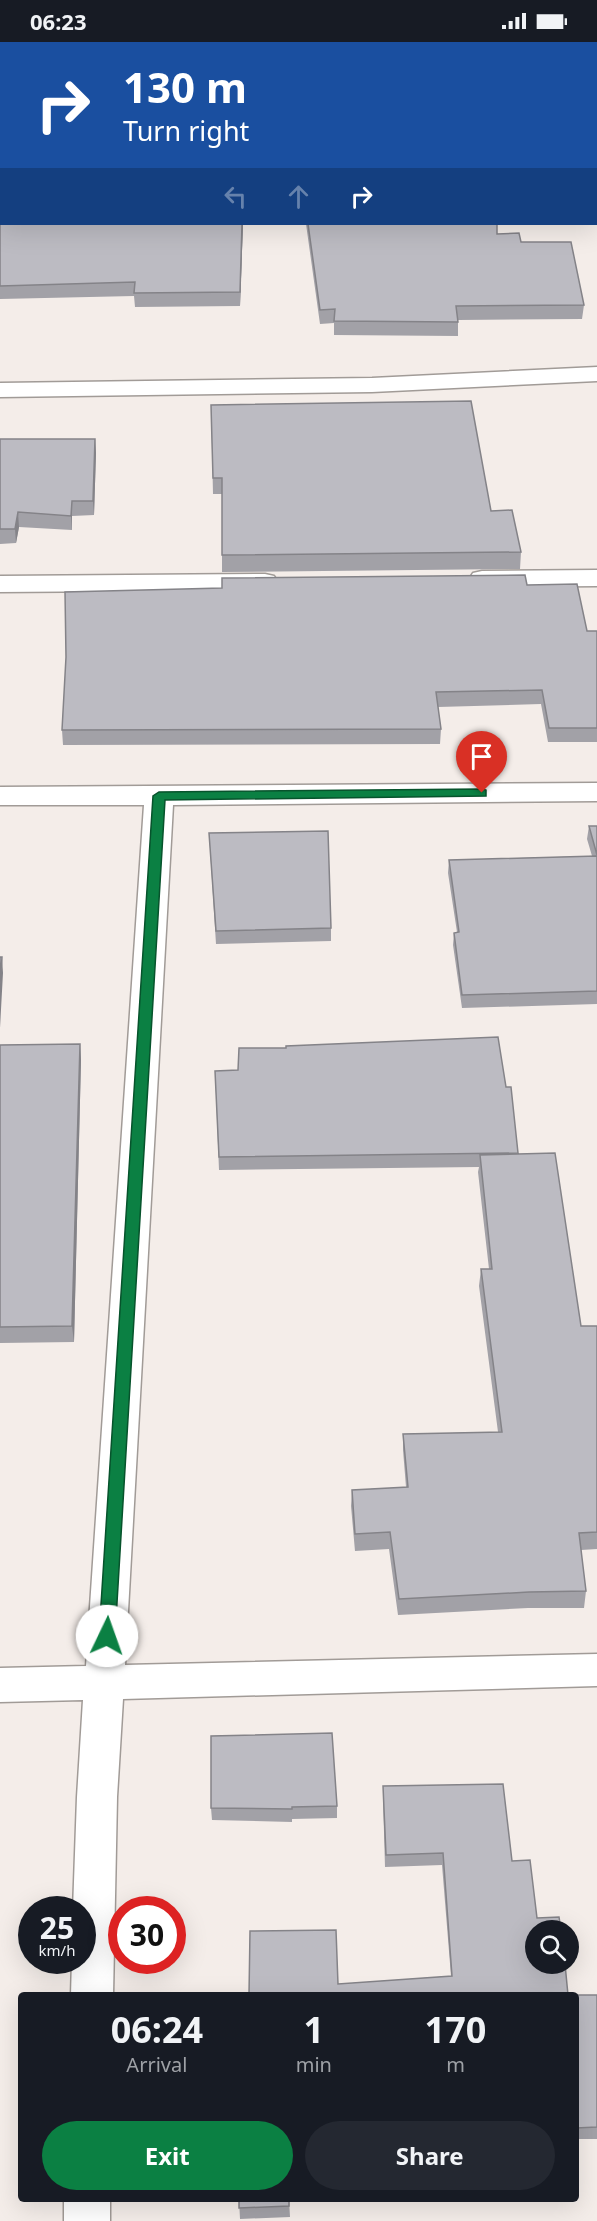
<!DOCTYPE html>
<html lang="en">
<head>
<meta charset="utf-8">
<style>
  :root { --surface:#171b24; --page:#242831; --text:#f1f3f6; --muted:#9ea1a6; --accent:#0b8043 }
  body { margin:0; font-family:"Noto Sans",sans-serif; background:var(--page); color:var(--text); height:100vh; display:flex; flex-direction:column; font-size:22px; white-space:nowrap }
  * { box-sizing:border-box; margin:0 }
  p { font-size:20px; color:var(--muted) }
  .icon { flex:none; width:33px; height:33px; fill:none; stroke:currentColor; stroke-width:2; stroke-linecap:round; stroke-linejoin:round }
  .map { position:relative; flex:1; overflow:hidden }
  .panel { position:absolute; left:18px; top:1950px; width:561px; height:210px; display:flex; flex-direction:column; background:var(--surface); border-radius:6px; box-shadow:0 6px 24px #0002 }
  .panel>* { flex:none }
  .top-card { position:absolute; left:0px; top:0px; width:597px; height:183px; box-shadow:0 6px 24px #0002; background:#1a4fa0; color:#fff; overflow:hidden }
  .fabs { position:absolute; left:525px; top:1878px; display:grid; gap:12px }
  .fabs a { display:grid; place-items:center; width:54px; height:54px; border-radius:50%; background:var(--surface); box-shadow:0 6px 24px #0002; font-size:30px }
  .speed { position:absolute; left:18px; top:1854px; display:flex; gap:12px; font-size:30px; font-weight:700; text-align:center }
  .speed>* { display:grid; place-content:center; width:78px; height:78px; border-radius:50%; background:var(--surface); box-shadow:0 6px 24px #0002; line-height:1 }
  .speed small { font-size:15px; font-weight:400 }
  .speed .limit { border:9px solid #d22; background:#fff; color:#111 }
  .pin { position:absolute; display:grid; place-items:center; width:51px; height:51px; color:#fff; margin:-62px -26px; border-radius:50% 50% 50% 0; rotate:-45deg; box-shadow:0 0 6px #0007 }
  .pin .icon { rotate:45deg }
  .me { position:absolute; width:66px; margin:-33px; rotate:3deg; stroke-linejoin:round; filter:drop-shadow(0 0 4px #0008) }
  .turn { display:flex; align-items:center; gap:21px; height:126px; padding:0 24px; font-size:27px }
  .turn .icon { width:78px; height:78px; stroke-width:2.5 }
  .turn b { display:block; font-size:42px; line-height:51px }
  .lanes { display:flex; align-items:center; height:57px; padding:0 24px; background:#0003; justify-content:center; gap:30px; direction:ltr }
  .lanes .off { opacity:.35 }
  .eta { display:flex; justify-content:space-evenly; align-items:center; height:102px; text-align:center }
  .eta b { font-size:36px; font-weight:700; line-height:42px }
  .button { display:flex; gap:12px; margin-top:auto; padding:12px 24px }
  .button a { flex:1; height:69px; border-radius:36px; background:var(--accent); color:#fff; font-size:24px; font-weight:700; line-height:69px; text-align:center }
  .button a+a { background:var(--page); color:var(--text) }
  .status { display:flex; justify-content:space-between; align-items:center; height:42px; padding:0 30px; background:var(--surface); direction:ltr }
  .status svg { height:16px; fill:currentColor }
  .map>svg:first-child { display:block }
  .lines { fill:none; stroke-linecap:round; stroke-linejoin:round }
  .minor-casing { stroke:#a19b97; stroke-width:3 }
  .minor { fill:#fff; fill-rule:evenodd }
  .wall { fill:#a2a1a7 }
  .shaded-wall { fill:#848388 }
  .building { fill:#bcbbc2; stroke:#848388; stroke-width:1.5 }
  .route { fill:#0b8043; stroke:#07532c; stroke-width:1.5 }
</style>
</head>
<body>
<div class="status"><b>06:23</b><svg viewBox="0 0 49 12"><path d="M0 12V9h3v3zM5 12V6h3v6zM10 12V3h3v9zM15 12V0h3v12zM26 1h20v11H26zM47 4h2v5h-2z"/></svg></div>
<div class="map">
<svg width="597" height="2179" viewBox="0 0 597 2179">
  <rect width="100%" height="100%" fill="#f4ede9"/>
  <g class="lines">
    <defs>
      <path id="minor" d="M596,98H597V118L596,117Z
        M597,325V339L372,350L0,355V341L372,336Z
        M597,528V544L482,545L473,543L469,537L473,531L482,529Z
        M265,532L274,534L278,540L274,546L265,548L0,550V534Z
        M597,741V759L173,763L125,1623L597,1612V1644L123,1657L117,1755L113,1953H71L72,1918H82V1868H73L77,1755L83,1658L0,1660V1626L86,1624L144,763H0V745Z
        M64,2157H110V2179H64Z"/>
    </defs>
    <!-- minor casing -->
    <use href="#minor" class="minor-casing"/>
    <!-- minor -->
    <use href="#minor" class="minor"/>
  </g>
  <!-- wall -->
  <path class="wall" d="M0,0H597V67H596V2H2V93L0,94Z
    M0,95L243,182L240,264L135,265L134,254L0,257Z
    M306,182H497V192L521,200L584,263L582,277L458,278V294L334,293V281L320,282Z
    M211,363L491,469L521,510L520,527L222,530V452H213Z
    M0,397H95L96,411L94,473L72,474V488L19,485L16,501L0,502Z
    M527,543L587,589H597V700H548L541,662L438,665L441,687L440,702L63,703L62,688Z
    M589,784H597V962L462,966L453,903L454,891L457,890L448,831L449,818L592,814L587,797Z
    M209,791L331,886V899L216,902Z
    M80,1002L81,1018L74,1300L0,1301V1003Z
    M215,1029L518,1112L581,1284H597V1507L581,1508L586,1549L584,1566H528L398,1573L389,1507L355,1509L351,1464L352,1448L406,1445L403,1408V1392L498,1390L479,1244L481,1227H489L478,1130L479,1125L219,1128Z
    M383,1744L512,1819L537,1876L568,1953L338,1942L451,1934L442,1823L385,1825L383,1756Z
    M337,1764V1776L292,1777V1780L212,1778L211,1766Z
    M576,1953H597V2097H576Z
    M239,2157H289L290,2175L240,2177Z"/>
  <!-- shaded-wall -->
  <path class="shaded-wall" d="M0,80H1L2,86V93L0,94Z
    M242,182H243L240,264V250Z
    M95,397L96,411L94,473L93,459Z
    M72,459V488L71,474Z
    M18,470L19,485L16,501L15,487Z
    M2,915L3,931L0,986V942Z
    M80,1002L81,1018L74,1300L72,1284Z"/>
  <!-- building -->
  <path class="building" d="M0,0H597V54H596V2H2V80H0Z
    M2,94V182H242L240,250L134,251L135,240L0,244V95Z
    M308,182H497V192L519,191L521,200H571L584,263L456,264L458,280L334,279L335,267L320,268Z
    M471,359L491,469L512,468L521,510L222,513V436H213L211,363Z
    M0,397H95L93,459H72L71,474L18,470L15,487H0Z
    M525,533L527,543L577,542L587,589H597V686H549L542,648L436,650L441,687L62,688L66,615L65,550L222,546V536Z
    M589,784H597V813Z
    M328,789L331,886L216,889L209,791Z
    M597,814V949L462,953L454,891L459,890L449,818Z
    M0,915H2L0,942Z
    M498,995L506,1045H511L518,1111L219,1115L215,1029L238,1028L239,1006H286V1004Z
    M80,1002L72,1284L0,1285V1003Z
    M555,1111L581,1284H597V1490L579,1491L586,1549L529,1550L399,1557L390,1490L355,1492L352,1448L408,1445L403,1392L502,1390L481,1227H492L480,1113Z
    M332,1691L337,1764L292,1765V1767L211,1766V1694Z
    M503,1742L512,1819L530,1818L537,1876L559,1875L561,1888H536V1922H565L568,1953H249L250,1889L336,1888L338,1942L452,1934L443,1811L386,1813L383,1744Z
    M576,1953H597V2085L576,2086Z
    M239,2157H289V2164L239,2166Z"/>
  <!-- route -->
  <path class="route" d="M482,747L486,748V754L165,758L115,1594L113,1599L107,1601L101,1599L99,1594L153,754L159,750Z"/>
</svg>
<div class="fabs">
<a><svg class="icon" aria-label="search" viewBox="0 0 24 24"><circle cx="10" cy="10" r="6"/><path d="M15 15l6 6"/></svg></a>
</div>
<div class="speed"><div>25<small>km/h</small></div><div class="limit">30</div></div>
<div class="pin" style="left:482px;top:751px;background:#d93025"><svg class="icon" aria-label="arrive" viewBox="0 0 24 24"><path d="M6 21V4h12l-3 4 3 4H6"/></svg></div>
<svg class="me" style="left:107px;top:1594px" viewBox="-20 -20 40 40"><circle r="19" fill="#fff"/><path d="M0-13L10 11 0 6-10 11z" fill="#0b8043"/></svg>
<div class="top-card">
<div class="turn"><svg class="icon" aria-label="right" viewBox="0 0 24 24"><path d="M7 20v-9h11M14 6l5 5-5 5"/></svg><div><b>130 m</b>Turn right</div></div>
<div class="lanes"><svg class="icon off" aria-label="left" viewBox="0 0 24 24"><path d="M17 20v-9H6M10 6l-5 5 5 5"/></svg><svg class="icon off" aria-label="ahead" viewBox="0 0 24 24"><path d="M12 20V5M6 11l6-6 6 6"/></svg><svg class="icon" aria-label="right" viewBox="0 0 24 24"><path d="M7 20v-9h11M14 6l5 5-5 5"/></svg></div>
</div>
<section class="panel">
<div class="eta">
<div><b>06:24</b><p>Arrival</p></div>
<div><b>1</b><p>min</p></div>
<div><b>170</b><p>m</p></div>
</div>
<div class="button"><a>Exit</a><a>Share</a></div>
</section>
</div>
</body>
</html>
